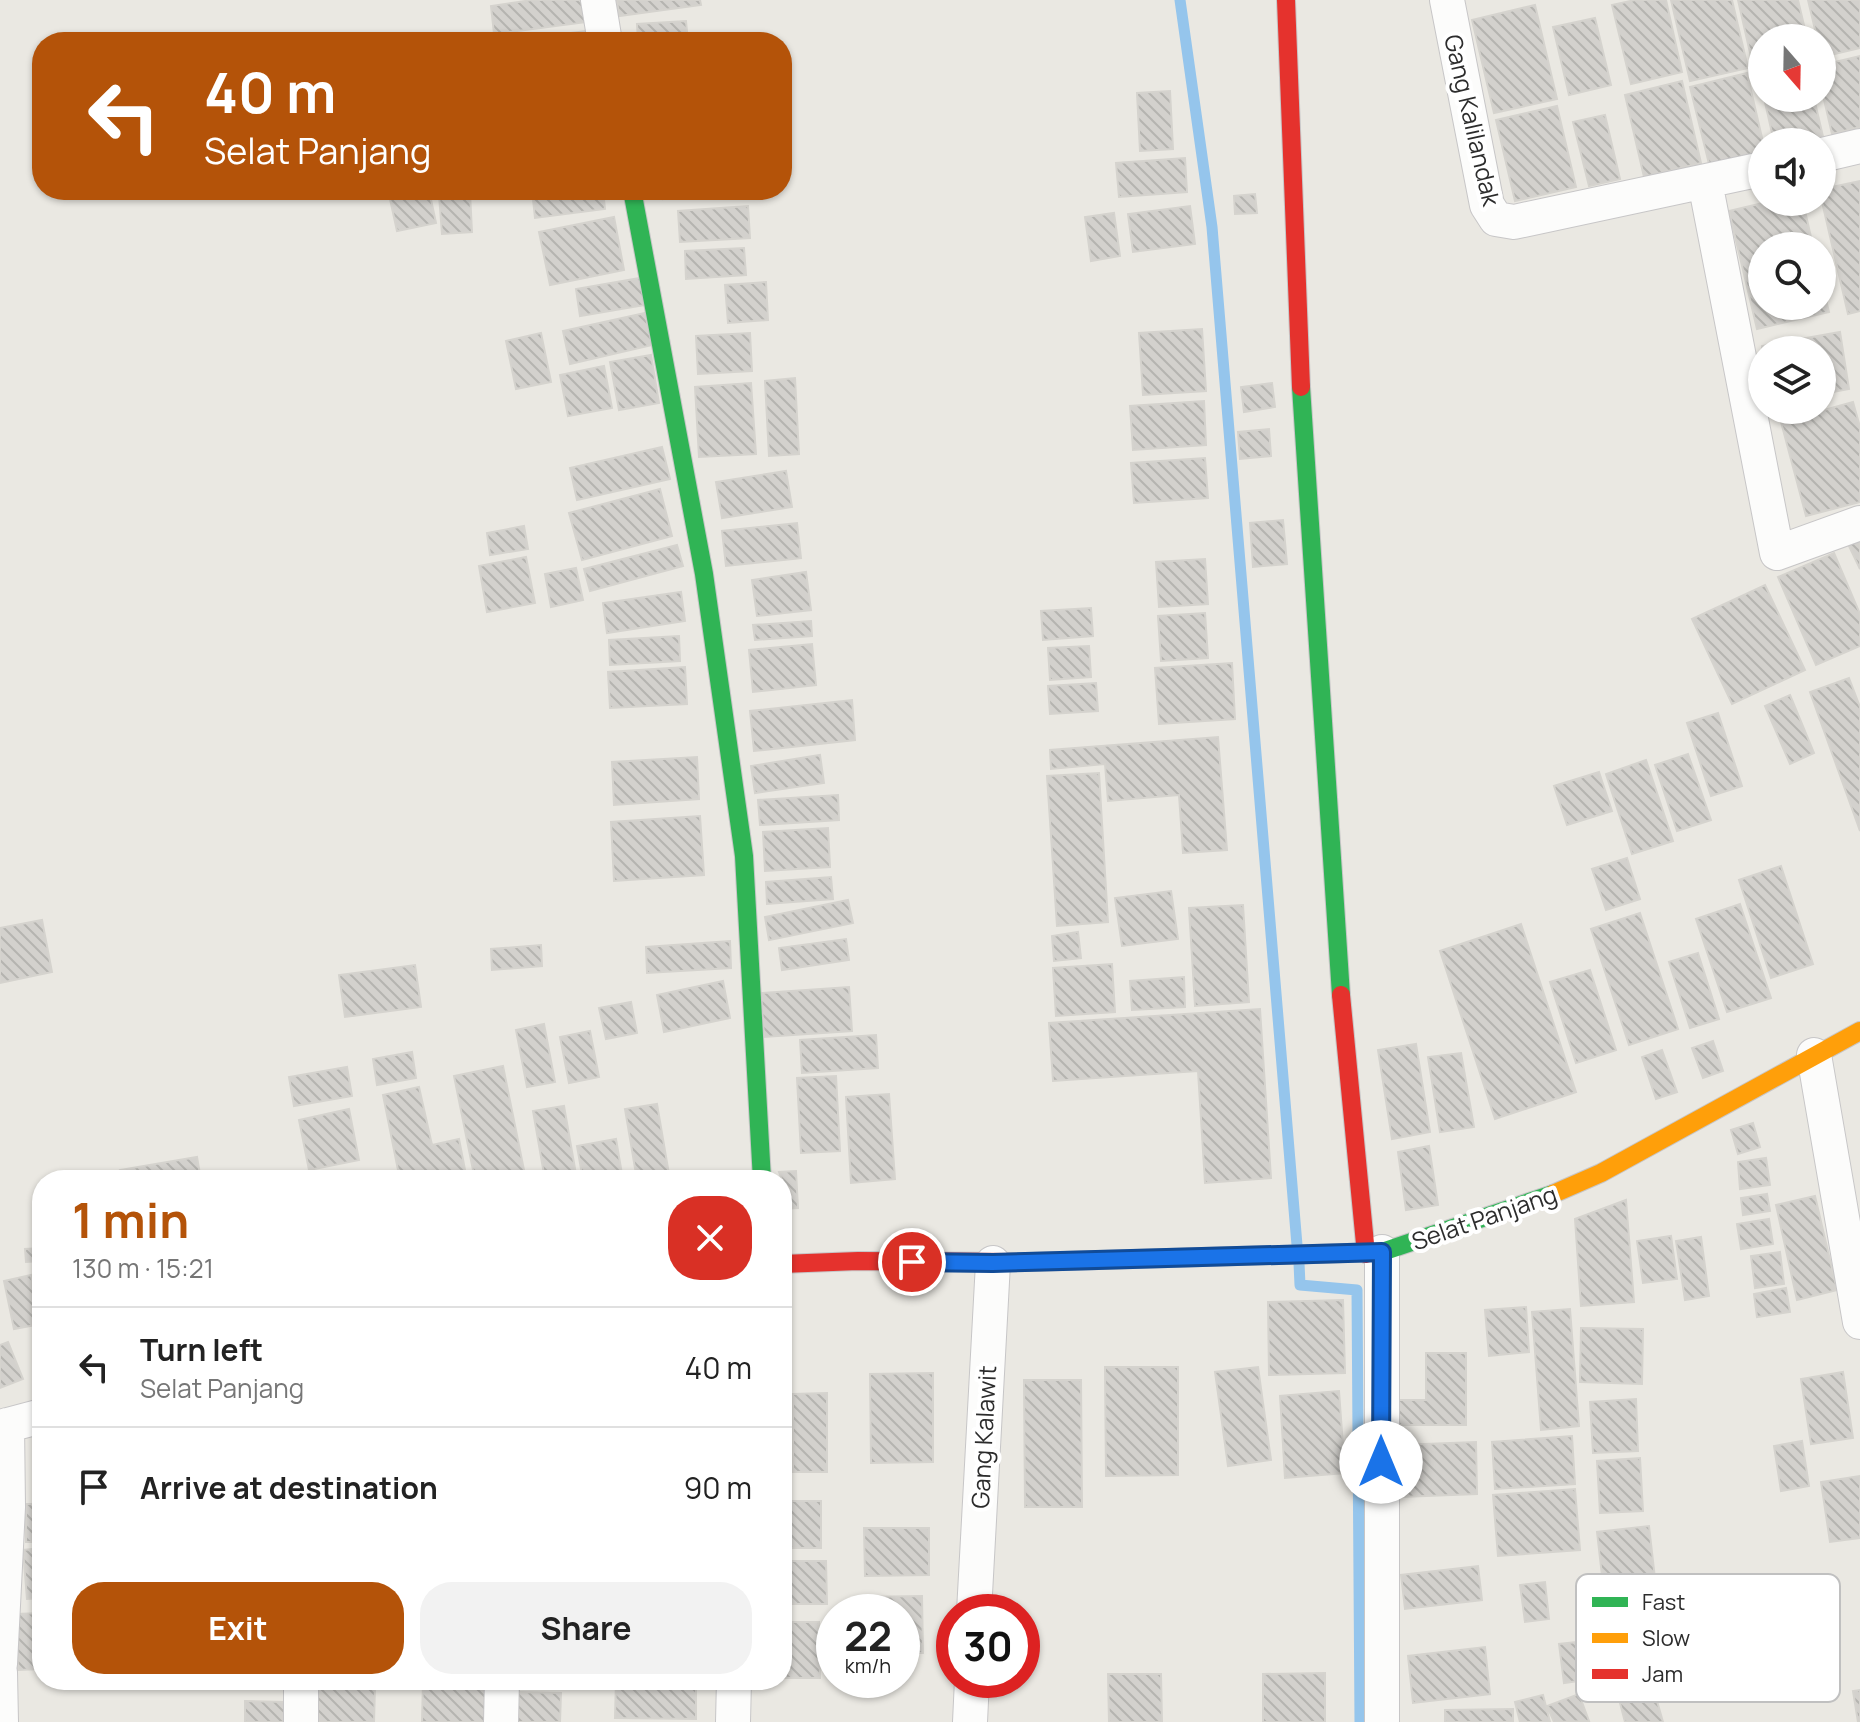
<!DOCTYPE html>
<html lang="en">
<head>
<meta charset="utf-8">
<style>
  :root { --surface:#fff; --page:#f2f2f2; --text:#222; --muted:#767676; --line:#e0e0e0; --accent:#b45309 }
  body { margin:0; font-family:Manrope,sans-serif; background:var(--page); color:var(--text); height:100vh; display:flex; flex-direction:column; font-size:30px; white-space:nowrap }
  * { box-sizing:border-box; margin:0 }
  p { font-size:26px; color:var(--muted) }
  .icon { flex:none; width:44px; height:44px; fill:none; stroke:currentColor; stroke-width:2; stroke-linecap:round; stroke-linejoin:round }
  .map { position:relative; flex:1; overflow:hidden }
  .sheet { position:absolute; left:32px; top:1170px; width:760px; height:520px; display:flex; flex-direction:column; background:var(--surface); border-radius:32px; box-shadow:0 2px 6px #0004 }
  .sheet>* { flex:none }
  .hud { position:absolute; left:32px; top:32px; width:760px; height:168px; border-radius:32px; box-shadow:0 2px 6px #0004; background:#b45309; color:#fff; overflow:hidden }
  .needle { width:52px; rotate:160deg }
  .controls { position:absolute; left:1748px; top:24px; display:grid; gap:16px }
  .controls a { display:grid; place-items:center; width:88px; height:88px; border-radius:50%; background:var(--surface); box-shadow:0 2px 6px #0004; font-size:40px }
  .speed { position:absolute; left:816px; top:1594px; display:flex; gap:16px; font-size:40px; font-weight:700; text-align:center }
  .speed>* { display:grid; place-content:center; width:104px; height:104px; border-radius:50%; background:var(--surface); box-shadow:0 2px 6px #0004; line-height:1 }
  .speed small { font-size:20px; font-weight:400 }
  .speed .limit { border:12px solid #d22; background:#fff; color:#111 }
  .pin { position:absolute; display:grid; place-items:center; width:68px; height:68px; color:#fff; margin:-34px; border:4px solid #fff; border-radius:50%; box-shadow:0 2px 8px #0007 }
  .me { position:absolute; width:88px; margin:-44px; rotate:0deg; stroke-linejoin:round; filter:drop-shadow(0 0 6px #0008) }
  .turn { display:flex; align-items:center; gap:28px; height:168px; padding:0 40px; font-size:36px }
  .turn .icon { width:104px; height:104px; stroke-width:2.5 }
  .turn b { display:block; font-size:56px; line-height:68px }
  .round { display:grid; place-items:center; flex:none; width:84px; height:84px; border-radius:32px; background:var(--page) }
  .overview { display:flex; align-items:center; justify-content:space-between; height:136px; padding:0 40px }
  h1 { font-size:48px; font-weight:700; line-height:60px; color:var(--accent) }
  .cta { display:flex; gap:16px; margin-top:auto; padding:16px 40px }
  .cta a { flex:1; height:92px; border-radius:32px; background:var(--accent); color:#fff; font-size:32px; font-weight:700; line-height:92px; text-align:center }
  .cta a+a { background:var(--page); color:var(--text) }
  ul { padding:0; list-style:none }
  li { display:flex; align-items:center; gap:24px; height:120px; padding:0 40px; border-top:2px solid var(--line) }
  li div { flex:1 }
  li b { display:block; font-size:30px }
  li em { font-style:normal }
  .map>svg:first-child { display:block }
  .lines { fill:none; stroke-linecap:round; stroke-linejoin:round }
  .stream { stroke:#95c5ec; stroke-width:11 }
  .building { fill:url(#building-back-hatch); stroke:#d5d3ce; stroke-width:2 }
  .street-casing { stroke:#c7c6c7; stroke-width:36 }
  .fast-casing { stroke:#c7c6c7; stroke-width:20 }
  .slow-casing { stroke:#c7c6c7; stroke-width:20 }
  .jam-casing { stroke:#c7c6c7; stroke-width:20 }
  .street { stroke:#fcfcfb; stroke-width:34 }
  .fast { stroke:#30b455; stroke-width:18 }
  .slow { stroke:#ff9f0a; stroke-width:18 }
  .jam { stroke:#e5322d; stroke-width:18 }
  .route-casing { stroke:#114b97; stroke-width:20 }
  .route { stroke:#1a73e8; stroke-width:14 }
  .labels { text-anchor:middle; dominant-baseline:central; stroke-width:8; stroke-linejoin:round; paint-order:stroke }
  .street-label { font-size:24px; fill:#2c2c2c; stroke:#fff }
  .key { fill:#fff; stroke:#c0c0c0; stroke-width:2 }
  .key-label { font-size:22px; fill:#2c2c2c }
</style>
</head>
<body>
<div class="map">
<svg width="1860" height="1722" viewBox="0 0 1860 1722">
  <defs>
    <pattern id="building-back-hatch" width="6" height="6" patternUnits="userSpaceOnUse" patternTransform="scale(2)"><rect width="6" height="6" fill="#d3d1cd"/><path d="M-1 5l2 2M0 0l6 6M5-1l2 2" fill="none" stroke="#b5b4b0"/></pattern>
  </defs>
  <rect width="100%" height="100%" fill="#eae8e2"/>
  <g class="lines">
    <!-- stream -->
    <path class="stream" d="M1180,0L1212,227L1297,1245
      M1299,1263L1300,1285L1357,1290L1360,1722"/>
  </g>
  <!-- building -->
  <path class="building" d="M532,0H584L587,22L494,34L491,6Z
    M617,0H700L701,5L619,16Z
    M1635,0H1666L1682,72L1631,84L1612,5Z
    M1671,0H1732L1748,68L1690,81Z
    M1738,0H1798L1807,38H1762V64L1753,66Z
    M1808,0H1860V48L1822,57V38H1817Z
    M1535,5L1557,99L1494,113L1472,20Z
    M1595,18L1611,85L1569,95L1553,27Z
    M686,21L688,42H638L637,24Z
    M585,31L587,42H504Z
    M1860,56V127L1832,134L1822,91V65Z
    M1747,73L1763,142L1762,159L1711,172L1690,87Z
    M1682,81L1701,163L1644,177L1625,95Z
    M1170,91L1173,149L1140,151L1137,93Z
    M1764,98H1814L1825,145L1822,142H1774Z
    M1557,106L1576,187L1515,201L1496,120Z
    M1605,115L1620,179L1589,186L1573,122Z
    M1185,158L1187,192L1119,197L1116,163Z
    M1860,181V311L1848,314L1822,202V189Z
    M388,190H429L436,223L397,231Z
    M532,190H603L605,209L535,218Z
    M662,190H711V192L663,199Z
    M470,193L472,232L442,234L439,195Z
    M1255,194L1257,213L1235,214L1234,196Z
    M1767,202H1803L1813,246H1762V306H1822V283L1829,312L1757,329L1729,211Z
    M748,206L750,238L680,242L678,211Z
    M1190,206L1195,244L1133,252L1128,214Z
    M1114,213L1120,256L1091,261L1085,217Z
    M614,217L624,270L550,285L539,232Z
    M744,248L746,275L686,279L685,251Z
    M640,278L645,305L580,316L576,289Z
    M766,282L768,320L728,323L725,285Z
    M645,313L652,345L570,364L563,331Z
    M1202,329L1206,391L1143,395L1139,333Z
    M1840,332L1849,389L1822,394V350H1762V346Z
    M541,333L551,382L516,389L506,341Z
    M750,333L752,371L698,374L696,336Z
    M651,355L659,403L619,410L610,362Z
    M604,366L612,408L568,416L560,375Z
    M795,378L799,454L769,456L765,381Z
    M751,383L756,454L699,457L695,387Z
    M1272,383L1275,407L1244,412L1241,387Z
    M1204,401L1206,445L1133,450L1130,406Z
    M1853,402L1860,427V502L1806,516L1781,422Z
    M1269,429L1271,456L1240,459L1238,432Z
    M662,447L670,479L577,500L570,468Z
    M1205,458L1208,498L1134,503L1131,463Z
    M786,471L792,507L722,518L716,482Z
    M660,489L672,536L582,560L569,513Z
    M1283,520L1287,564L1253,567L1250,523Z
    M797,523L801,558L726,566L722,531Z
    M524,526L528,549L490,555L487,533Z
    M1860,538V569L1848,544Z
    M677,545L683,566L590,591L584,569Z
    M1834,553L1860,614V646L1816,665L1778,577Z
    M526,557L535,603L487,612L479,566Z
    M1205,559L1208,604L1159,607L1156,562Z
    M576,568L583,600L551,607L545,574Z
    M806,572L811,610L757,616L752,580Z
    M1765,585L1805,670L1732,704L1692,619Z
    M681,592L685,621L607,633L603,603Z
    M1091,608L1093,636L1043,640L1041,611Z
    M1205,613L1208,658L1161,661L1158,616Z
    M811,621L812,636L755,640L753,625Z
    M679,636L680,661L610,665L609,640Z
    M812,644L816,685L753,692L749,650Z
    M1089,646L1091,677L1050,680L1048,648Z
    M1232,663L1235,719L1159,724L1155,668Z
    M685,667L687,704L610,708L608,672Z
    M1849,678L1860,707V831L1810,692Z
    M1096,683L1098,711L1050,714L1048,686Z
    M1790,695L1814,753L1790,764L1765,706Z
    M852,700L855,740L754,751L750,711Z
    M1718,713L1742,786L1711,796L1687,723Z
    M1218,737L1227,850L1183,853L1179,795L1108,801L1105,764L1051,769L1050,750Z
    M1688,754L1711,820L1677,831L1655,765Z
    M820,755L824,783L755,793L751,766Z
    M697,757L699,799L614,805L612,762Z
    M1646,760L1673,841L1632,854L1606,774Z
    M1599,772L1612,811L1567,825L1554,786Z
    M1099,773L1108,922L1057,926L1047,776Z
    M838,795L839,820L760,825L758,800Z
    M700,816L704,875L614,881L611,822Z
    M828,828L830,867L765,871L763,832Z
    M1627,858L1640,899L1606,910L1592,869Z
    M1781,866L1813,964L1771,978L1739,880Z
    M831,877L833,899L767,904L766,882Z
    M1171,891L1178,939L1122,946L1115,898Z
    M848,900L853,923L769,940L765,917Z
    M1740,904L1771,998L1727,1012L1696,919Z
    M1243,905L1249,1002L1195,1006L1189,908Z
    M1640,913L1678,1029L1629,1045L1591,929Z
    M42,920L52,972L0,983V928Z
    M1521,924L1576,1092L1495,1119L1440,951Z
    M1078,932L1081,958L1054,961L1052,936Z
    M846,939L849,960L782,970L779,948Z
    M730,941L731,968L647,973L646,947Z
    M541,945L542,966L492,970L491,949Z
    M1698,953L1719,1019L1690,1028L1669,962Z
    M1112,964L1115,1012L1056,1016L1053,968Z
    M415,965L421,1007L345,1017L339,975Z
    M1590,970L1616,1050L1576,1063L1550,982Z
    M1184,977L1185,1007L1132,1010L1130,981Z
    M723,981L730,1018L664,1032L657,995Z
    M849,987L852,1031L764,1037L761,993Z
    M631,1002L637,1033L606,1039L599,1008Z
    M1260,1009L1271,1178L1205,1183L1198,1071L1053,1081L1049,1023Z
    M544,1024L555,1082L527,1087L516,1030Z
    M590,1031L599,1077L569,1083L560,1037Z
    M876,1035L878,1068L802,1073L800,1040Z
    M1713,1041L1723,1071L1703,1078L1692,1048Z
    M1416,1044L1430,1132L1392,1139L1378,1050Z
    M1662,1050L1677,1092L1656,1099L1642,1057Z
    M412,1052L416,1078L377,1085L373,1059Z
    M1461,1053L1474,1127L1440,1132L1428,1057Z
    M503,1066L526,1180H475L454,1076Z
    M347,1067L352,1096L294,1106L289,1077Z
    M836,1076L840,1151L801,1153L797,1078Z
    M419,1087L432,1145L459,1139L467,1180H400L383,1095Z
    M889,1094L895,1179L851,1183L846,1097Z
    M657,1104L670,1180H637L625,1109Z
    M564,1106L577,1180H545L533,1111Z
    M349,1109L359,1160L309,1170L299,1120Z
    M1753,1123L1760,1147L1738,1154L1731,1130Z
    M616,1139L623,1180H583L577,1146Z
    M1429,1146L1438,1205L1406,1210L1398,1152Z
    M197,1157L201,1180H122L120,1170Z
    M1766,1158L1770,1185L1740,1189L1738,1162Z
    M796,1171L798,1208L782,1209V1180L779,1172Z
    M1767,1194L1770,1211L1743,1215L1741,1198Z
    M1815,1196L1837,1290L1797,1300L1776,1205Z
    M1626,1200L1634,1302L1581,1306L1575,1219Z
    M1769,1219L1773,1244L1741,1249L1737,1224Z
    M1671,1236L1677,1279L1643,1283L1637,1241Z
    M1701,1237L1709,1296L1685,1300L1676,1241Z
    M42,1248V1261L26,1262L25,1249Z
    M1780,1252L1784,1284L1755,1288L1751,1256Z
    M31,1275L41,1324L14,1329L4,1281Z
    M1786,1288L1790,1312L1757,1317L1754,1294Z
    M1343,1300L1345,1373L1269,1375L1268,1302Z
    M1526,1307L1529,1352L1489,1356L1485,1310Z
    M1570,1309L1579,1426L1541,1430L1532,1312Z
    M1581,1328L1643,1329L1642,1384L1580,1382Z
    M8,1342L23,1379L0,1388V1345Z
    M1426,1353H1466V1425H1395V1400H1426Z
    M1105,1367H1178V1475L1106,1476Z
    M1258,1367L1271,1460L1228,1466L1215,1372Z
    M1843,1372L1853,1438L1811,1444L1801,1379Z
    M933,1373V1462L871,1463L870,1374Z
    M1024,1380H1081L1082,1507H1025Z
    M1339,1391L1345,1473L1285,1478L1280,1396Z
    M827,1393V1472H793V1394Z
    M1636,1399L1638,1451L1593,1453L1590,1402Z
    M1572,1436L1575,1484L1495,1489L1492,1442Z
    M1802,1441L1809,1486L1781,1491L1774,1446Z
    M1476,1442L1477,1494L1401,1497L1399,1445Z
    M1640,1458L1643,1511L1600,1513L1597,1461Z
    M1860,1476V1538L1830,1542L1821,1482Z
    M1575,1489L1580,1550L1498,1556L1493,1495Z
    M782,1501H821V1548H782Z
    M26,1504H42V1542H26Z
    M1649,1526L1657,1596L1605,1602L1597,1532Z
    M864,1528H929V1575L865,1576Z
    M42,1548V1598L27,1599L23,1550Z
    M782,1561H826L827,1604H782Z
    M1478,1566L1482,1600L1405,1609L1401,1575Z
    M1545,1582L1549,1619L1525,1622L1520,1585Z
    M922,1596L923,1653H902V1612H860V1597Z
    M42,1613V1669L18,1670L16,1614Z
    M782,1622H819L820,1678H782Z
    M1595,1640L1599,1678L1564,1683L1559,1644Z
    M1485,1647L1490,1694L1413,1703L1408,1656Z
    M1325,1673V1722H1263V1674Z
    M1108,1674H1161L1162,1722H1109Z
    M241,1680H278V1689H241Z
    M423,1680H486L485,1722H422Z
    M511,1680H565V1683H511Z
    M616,1680H696V1719L615,1718Z
    M315,1685L375,1687L374,1722H315Z
    M1860,1690V1722H1858L1853,1691Z
    M512,1692L561,1693L560,1722H511Z
    M1579,1694L1589,1721L1554,1722L1547,1706Z
    M1655,1694L1663,1722H1625L1620,1703Z
    M1543,1695L1550,1722H1520L1515,1702Z
    M245,1701L285,1702V1722H245Z
    M1513,1709V1722H1445V1710Z"/>
  <g class="lines">
    <defs>
      <path id="street" d="M598,0L605,42
        M1447,0L1487,205L1496,219L1514,222L1762,169
        M1822,155L1860,146
        M1705,182L1777,553L1860,523
        M1814,1055L1860,1322
        M0,1427L42,1416
        M974,1612L993,1263
        M0,1664L8,1507L7,1425
        M0,1672L1,1722
        M301,1722V1680
        M501,1722L502,1680
        M733,1722L734,1680
        M970,1722L972,1680
        M1382,1722V1252"/>
      <path id="fast" d="M632,190L704,574L744,856L762,1180
        M1301,387L1341,995
        M1029,1262L1382,1252L1553,1194"/>
      <path id="slow" d="M1553,1194L1601,1173L1860,1031"/>
      <path id="jam" d="M1286,0L1301,387
        M1341,995L1366,1254
        M782,1264L858,1261L1029,1262"/>
    </defs>
    <!-- street casing -->
    <use href="#street" class="street-casing"/>
    <!-- fast casing -->
    <use href="#fast" class="fast-casing"/>
    <!-- slow casing -->
    <use href="#slow" class="slow-casing"/>
    <!-- jam casing -->
    <use href="#jam" class="jam-casing"/>
    <!-- street -->
    <use href="#street" class="street"/>
    <!-- fast -->
    <use href="#fast" class="fast"/>
    <!-- slow -->
    <use href="#slow" class="slow"/>
    <!-- jam -->
    <use href="#jam" class="jam"/>
  </g>
  <g class="lines">
    <defs>
      <path id="route" d="M912,1262L993,1263L1382,1252L1381,1462"/>
    </defs>
    <!-- route casing -->
    <use href="#route" class="route-casing"/>
    <!-- route -->
    <use href="#route" class="route"/>
  </g>
  <g class="labels">
    <!-- street labels -->
    <g class="street-label">
      <text transform="translate(1473 120) rotate(77)">Gang Kalilandak</text>
      <text transform="translate(1484 1217) rotate(-19)">Selat Panjang</text>
      <text transform="translate(983 1437) rotate(-87)">Gang Kalawit</text>
    </g>
  </g>
  <!-- legend -->
  <rect x="1576" y="1574" width="264" height="128" rx="12" class="key"/>
  <rect x="1592" y="1597" width="36" height="10" fill="#30b455"/>
  <rect x="1592" y="1633" width="36" height="10" fill="#ff9f0a"/>
  <rect x="1592" y="1669" width="36" height="10" fill="#e5322d"/>
  <g class="key-label">
    <text x="1642" y="1610">Fast</text>
    <text x="1642" y="1646">Slow</text>
    <text x="1642" y="1682">Jam</text>
  </g>
</svg>
<div class="controls">
<a><svg class="needle" viewBox="-14 -14 28 28"><path d="M0-13l5 13h-10z" fill="#e53935"/><path d="M0 13l5-13h-10z" fill="#767676"/></svg></a>
<a><svg class="icon" aria-label="sound" viewBox="0 0 24 24"><path d="M4 9h4l5-4v14l-5-4H4zM17 9q2 3 0 6"/></svg></a>
<a><svg class="icon" aria-label="search" viewBox="0 0 24 24"><circle cx="10" cy="10" r="6"/><path d="M15 15l6 6"/></svg></a>
<a><svg class="icon" aria-label="layers" viewBox="0 0 24 24"><path d="M12 4l9 5-9 5-9-5zM3 14l9 5 9-5"/></svg></a>
</div>
<div class="speed"><div>22<small>km/h</small></div><div class="limit">30</div></div>
<div class="pin" style="left:912px;top:1262px;background:#d93025"><svg class="icon" aria-label="arrive" viewBox="0 0 24 24"><path d="M6 21V4h12l-3 4 3 4H6"/></svg></div>
<svg class="me" style="left:1381px;top:1462px" viewBox="-20 -20 40 40"><circle r="19" fill="#fff"/><path d="M0-13L10 11 0 6-10 11z" fill="#1a73e8"/></svg>
<div class="hud">
<div class="turn"><svg class="icon" aria-label="left" viewBox="0 0 24 24"><path d="M17 20v-9H6M10 6l-5 5 5 5"/></svg><div><b>40 m</b>Selat Panjang</div></div>
</div>
<section class="sheet">
<div class="overview"><div><h1>1 min</h1><p>130 m · 15:21</p></div><a class="round" style="background:#d93025;color:#fff"><svg class="icon" aria-label="close" viewBox="0 0 24 24"><path d="M6 6l12 12M18 6L6 18"/></svg></a></div>
<ul>
<li><svg class="icon" aria-label="left" viewBox="0 0 24 24"><path d="M17 20v-9H6M10 6l-5 5 5 5"/></svg><div><b>Turn left</b><p>Selat Panjang</p></div><em>40 m</em></li>
<li><svg class="icon" aria-label="arrive" viewBox="0 0 24 24"><path d="M6 21V4h12l-3 4 3 4H6"/></svg><div><b>Arrive at destination</b></div><em>90 m</em></li>
</ul>
<div class="cta"><a>Exit</a><a>Share</a></div>
</section>
</div>
</body>
</html>
